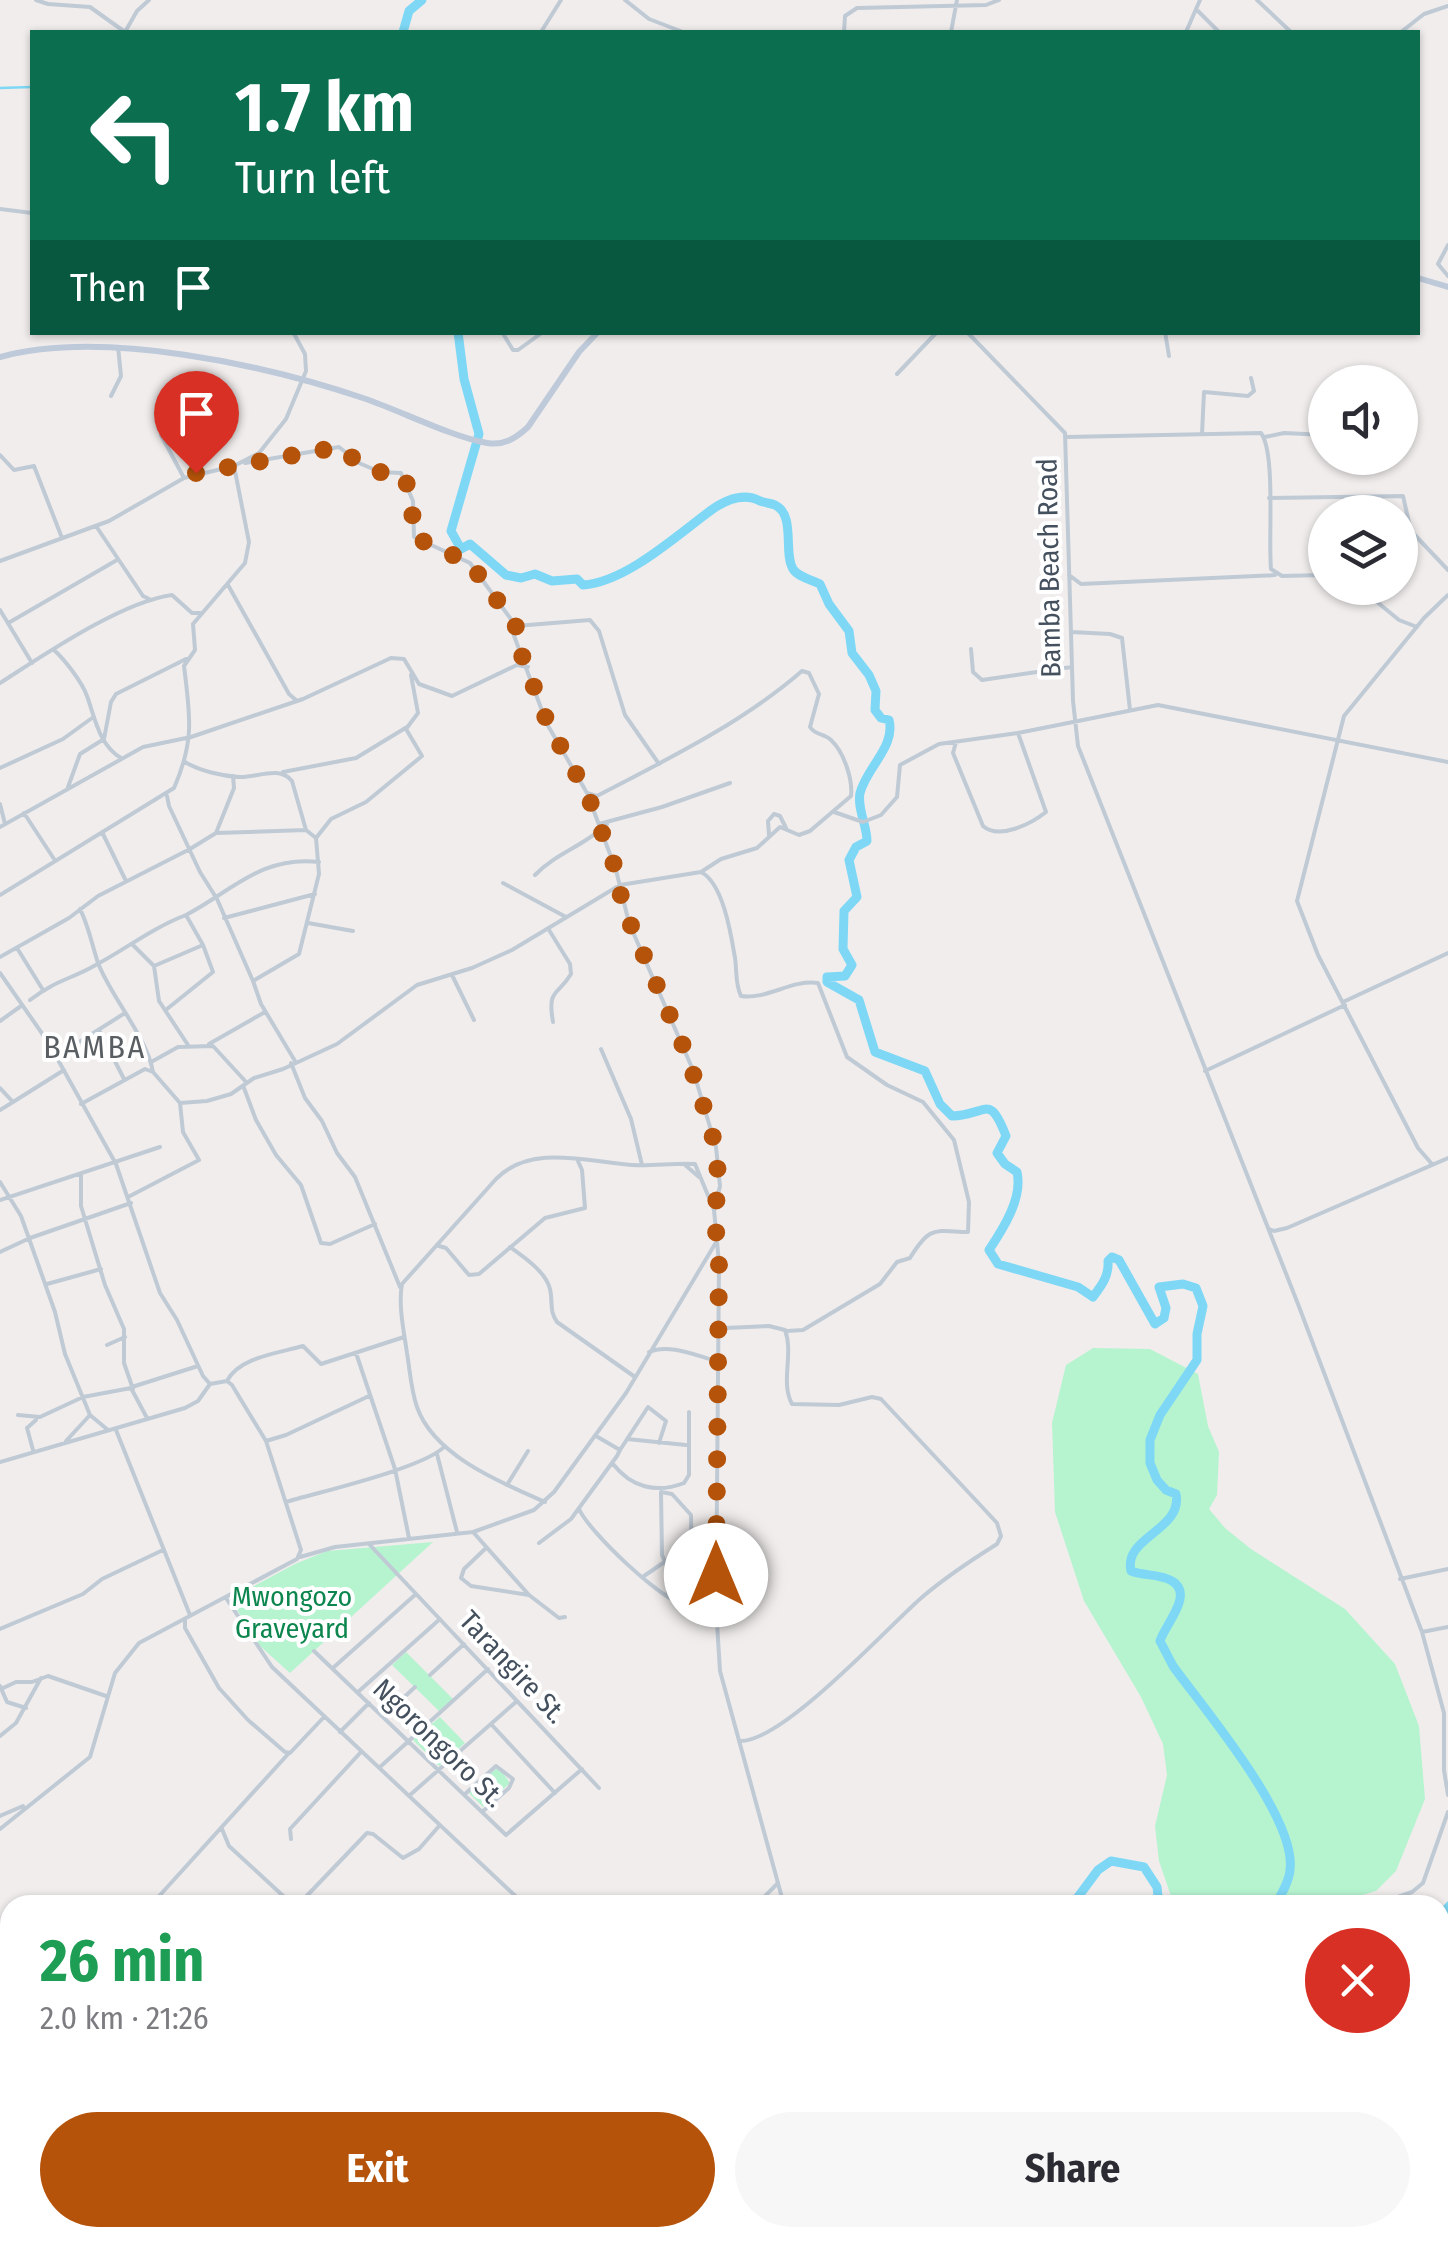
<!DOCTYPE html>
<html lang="en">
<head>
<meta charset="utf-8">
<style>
  :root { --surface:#fff; --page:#f7f7f7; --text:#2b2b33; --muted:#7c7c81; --accent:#b45309 }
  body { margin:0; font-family:"Fira Sans Condensed",sans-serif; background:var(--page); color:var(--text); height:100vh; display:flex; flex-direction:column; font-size:38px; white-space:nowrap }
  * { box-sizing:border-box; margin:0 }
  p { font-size:32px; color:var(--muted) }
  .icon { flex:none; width:55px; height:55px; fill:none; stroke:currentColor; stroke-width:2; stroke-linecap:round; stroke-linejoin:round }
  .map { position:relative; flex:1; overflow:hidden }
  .panel { position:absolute; left:0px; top:1895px; width:1450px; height:352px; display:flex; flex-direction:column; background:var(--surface); border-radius:30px 30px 0 0; box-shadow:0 2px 8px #0004 }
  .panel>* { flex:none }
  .hud { position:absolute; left:30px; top:30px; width:1390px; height:305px; border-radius:0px; box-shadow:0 2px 8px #0004; background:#0b6e4f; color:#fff; overflow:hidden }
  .controls { position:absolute; left:1308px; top:365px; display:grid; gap:20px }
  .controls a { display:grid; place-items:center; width:110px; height:110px; border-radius:50%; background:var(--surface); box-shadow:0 2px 8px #0004; font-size:50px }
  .pin { position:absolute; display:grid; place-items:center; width:85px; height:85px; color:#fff; margin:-102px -42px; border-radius:50% 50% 50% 0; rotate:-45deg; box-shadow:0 0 10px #0007 }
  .pin .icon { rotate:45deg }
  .me { position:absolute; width:110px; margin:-55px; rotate:0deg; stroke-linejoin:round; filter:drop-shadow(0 0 8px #0008) }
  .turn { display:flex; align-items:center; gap:35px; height:210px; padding:0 40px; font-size:45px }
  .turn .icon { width:130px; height:130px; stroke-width:2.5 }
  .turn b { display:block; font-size:70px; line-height:85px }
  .then { display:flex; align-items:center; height:95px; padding:0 40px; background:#0003; gap:20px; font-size:38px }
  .round { display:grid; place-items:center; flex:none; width:105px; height:105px; border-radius:52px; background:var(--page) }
  .head { display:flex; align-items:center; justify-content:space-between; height:170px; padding:0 40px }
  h1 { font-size:60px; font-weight:700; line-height:75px; color:#1e9e55 }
  .button { display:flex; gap:20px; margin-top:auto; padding:20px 40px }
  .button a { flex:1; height:115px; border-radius:60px; background:var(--accent); color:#fff; font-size:40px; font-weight:700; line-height:115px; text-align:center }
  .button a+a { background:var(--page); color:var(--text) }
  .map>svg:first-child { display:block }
  .green { fill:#b6f4d0 }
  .water { fill:#7ed8f5 }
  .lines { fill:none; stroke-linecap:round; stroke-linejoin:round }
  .stream { stroke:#7ed8f5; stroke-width:2.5 }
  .river { stroke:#7ed8f5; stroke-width:9 }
  .minor { stroke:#bfcad5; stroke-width:4 }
  .secondary { stroke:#becad9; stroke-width:6 }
  .route { stroke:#b45309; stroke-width:18; stroke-dasharray:0 32.4 }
  .labels { text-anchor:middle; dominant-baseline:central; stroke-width:8; stroke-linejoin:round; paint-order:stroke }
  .street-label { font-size:28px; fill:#44505d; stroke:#fff }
  .park-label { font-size:28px; fill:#0c864e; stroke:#fff }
  .quarter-label { font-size:32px; letter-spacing:2.5px; fill:#595e63; stroke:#fff }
</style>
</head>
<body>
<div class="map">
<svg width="1448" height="2246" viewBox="0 0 1448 2246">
  <rect width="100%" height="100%" fill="#f1eded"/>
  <!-- green -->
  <path class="green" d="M1093,1348L1150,1349L1198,1374L1208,1426L1219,1452L1217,1495L1209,1509L1225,1528L1251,1549L1345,1609L1395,1664L1419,1726L1425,1799L1396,1871L1376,1891L1345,1900H1290L1283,1905H1174L1159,1861L1155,1826L1167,1775L1163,1744L1141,1697L1084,1601L1055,1512L1052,1423L1066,1365Z
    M433,1542L290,1673L260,1646L230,1599L295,1564L327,1551Z
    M406,1652L453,1699L439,1711L392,1665Z
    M440,1717L465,1743L439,1766L413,1740Z
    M496,1769H500L510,1783L483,1807L469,1793Z"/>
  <!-- water -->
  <path class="water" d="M1448,1901V2246H974L995,2238H1440V1909Z"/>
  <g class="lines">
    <!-- stream -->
    <path class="stream" d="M0,88L32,87"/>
    <!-- river -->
    <path class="river" d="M403,32L409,11L422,0
      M458,332L464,379L479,434L451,531L461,549L470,544L506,575L521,578L535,574L552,581L577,579L583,585C626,582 676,536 710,511C725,500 743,492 760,501C765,503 770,503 775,505C796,515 783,553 793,569C798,577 812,580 820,584L829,604L849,631L852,653L869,675L876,691L875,710L881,718L889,720C896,746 867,767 860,793C857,808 867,826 867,841L856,847L849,860L857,897L844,911L843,949L852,965L845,976L827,977V982L859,1000L875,1052L925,1071L940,1104L952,1116C987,1115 989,1092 1006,1136L997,1153L1005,1164L1017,1172C1023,1198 1003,1229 989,1250L998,1264L1078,1287L1093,1297C1102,1285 1109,1276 1108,1261L1112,1257L1119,1260L1155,1324L1164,1318L1166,1308L1159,1287L1183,1284L1196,1288L1203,1306L1197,1334V1360L1160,1415L1150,1440V1463L1157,1480L1166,1490L1176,1494C1183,1530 1123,1537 1131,1571C1144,1576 1161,1574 1172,1581C1195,1594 1164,1626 1160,1641L1173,1666C1204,1709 1297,1818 1290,1870C1289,1882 1281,1895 1275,1905
      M1072,1905L1098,1870L1111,1861L1144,1867L1157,1887L1159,1905"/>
    <!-- minor -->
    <path class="minor" d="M36,0L48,4L90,7L125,32
      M625,0L649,19L683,32
      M1257,0L1291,32
      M1198,11L1219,32
      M125,32L137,11L149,0
      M541,32L561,0
      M844,32L845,16L857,8L986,5L999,0
      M951,32L957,0
      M1186,32L1200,0
      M1401,32L1424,14L1448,6
      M0,209L32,213
      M1448,245L1438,264L1448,276
      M502,332L513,350H518L543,332
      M967,332L1065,433L1073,701L1078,746L1298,1304L1422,1632L1444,1713V1770L1448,1795
      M1165,332L1169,356
      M897,374L937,332
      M111,396L121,376L118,347
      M163,425L161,435L184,478
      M1202,434L1204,392L1248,396L1254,391L1251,378
      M1066,437L1261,433C1276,454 1268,538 1271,569L1282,576L1325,575
      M1265,437L1284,433L1325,435
      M0,455L14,470L34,466L62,538
      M245,463L339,447L359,463L380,472L401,473L413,501L414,537L470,563L516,626
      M1269,498L1403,496L1411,531L1448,570
      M96,526L143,596L151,600
      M0,561L109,521L184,478L234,466L259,453L286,419L306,371L305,354L293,332
      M1069,575L1081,584L1275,575
      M228,585L289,694L297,701
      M1360,588L1399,620L1417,627
      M0,610L32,663
      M10,622L117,560
      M1071,632L1110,634L1122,638L1130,710
      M971,649L973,672L982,680L1072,667
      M54,650C65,660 82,682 87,696C95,718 99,745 121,758
      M0,683C44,655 121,602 172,595L192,613H200
      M956,742L953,753L983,826C999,840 1031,824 1046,812L1018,733
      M185,762C200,771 222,776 239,777C257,778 279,765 292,781L306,830
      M659,764L625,715L599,631L590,620L516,626L513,633L547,724L587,793L616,870L629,923L693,1070L716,1147L720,1186L715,1207
      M0,768L63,739L92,718
      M283,772L356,758L407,727
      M68,787L80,754L104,739L111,702L116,694L186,659
      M167,796L169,806L200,872L217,899L253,981
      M0,804L5,824
      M834,812L863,822L881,815L897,797L900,765L939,744L1018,733L1158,705L1448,762
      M24,813L54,859
      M599,824L662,807L730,783
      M0,827L143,747L191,737L303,699L391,658L404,659L419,684L452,696L517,665L528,667
      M102,832L126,881
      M216,833L306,830L316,838
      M769,835L768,821L774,814L780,816L786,828
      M701,872C723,883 731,934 735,958C737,971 735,984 741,996C767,1000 792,979 818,983L847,1057L887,1085L923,1102L954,1140L969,1202L968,1232C935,1231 930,1225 910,1258L897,1262L880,1284L803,1330L787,1331
      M535,875C556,853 586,845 607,824
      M503,883L566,917
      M0,895L174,788C195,740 190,716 184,666L195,650L193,624L245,563L249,542L234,466
      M80,909C89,927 92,945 98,963C111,997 147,1037 153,1072
      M224,918L315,894
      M308,923L353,931
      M549,930L570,964L571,974C558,996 547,988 553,1022
      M132,944L154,966L159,1001L188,1045
      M17,948L43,990
      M0,957L69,918L98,896L190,849L216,833L234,788L233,776
      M154,966L203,945
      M0,973L48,1042L116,1164L160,1293L177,1320L203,1376L210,1384L227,1381L232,1385L266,1441L301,1550L297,1559L139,1643L115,1673L90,1757L0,1829
      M452,975L474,1020
      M30,1000C56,980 69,980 94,966C126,949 152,928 186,915
      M1343,1002L1448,953
      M167,1009L213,972L203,945L186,915C232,891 262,855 319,862
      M0,1021L21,1006
      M99,1030L124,1079
      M209,1044L265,1012
      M601,1049L631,1119L642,1165
      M56,1053L68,1049L125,1013
      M153,1061L178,1047L213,1046L247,1083
      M295,1061L261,1004L253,981L299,954L319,874L316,838L331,819L366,802L422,756L406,729L418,713L411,675
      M291,1063L305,1098L322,1121L337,1153L355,1177L400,1287
      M1205,1071L1345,1005
      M0,1088L13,1102L64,1070
      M244,1088L256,1120L276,1155L301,1185L321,1243L330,1244L375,1224
      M81,1104L145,1069L153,1072L180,1103L207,1101L231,1094L254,1078L283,1069L337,1044L417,985L472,968L512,950L620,885L701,872L721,859L757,848L780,827L799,835L810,831L851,796C853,780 844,752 831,740C824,733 816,736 810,727L819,694L809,673L802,671C742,723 668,759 597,796L587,793
      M0,1110L13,1102
      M684,1164L699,1177
      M1432,1164L1418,1148L1318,955L1297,901L1344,716L1424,618L1448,595
      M81,1174V1206L105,1285L124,1329V1363L133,1389
      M0,1182L21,1216L55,1312L65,1354L90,1415L108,1430
      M130,1196L199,1160L183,1132L180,1103
      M0,1200L160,1147
      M1269,1229L1274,1231L1287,1228L1448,1158
      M439,1246L446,1248L469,1275L479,1274L545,1218L585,1208L582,1170L577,1159
      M510,1247C524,1257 546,1272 550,1289C553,1302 549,1311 557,1322L635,1377
      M0,1252L30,1238L131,1203
      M47,1284L101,1269
      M720,1332L725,1328L769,1326L785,1330C794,1354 780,1382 792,1404L839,1405L872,1397L881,1399L984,1509L997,1523L1001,1536L997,1544C970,1561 944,1578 920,1599C886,1629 781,1744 739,1741
      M107,1345L125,1337
      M649,1352C669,1343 697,1356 717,1361
      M356,1353L395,1469L409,1538
      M227,1381C239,1357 279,1353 303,1346L321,1364L404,1337
      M132,1387L198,1366
      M18,1415L40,1417L83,1397L131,1388L147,1418
      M116,1430L190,1615
      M627,1439L686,1445
      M66,1441L90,1415
      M266,1441L286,1435L369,1396
      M33,1450L27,1428L36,1420
      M620,1450L648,1407L666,1421L659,1443
      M437,1454L457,1532
      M0,1462L185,1408L198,1401L210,1384
      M613,1464C631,1487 656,1494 684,1483L689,1475V1412
      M507,1485L528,1451
      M661,1493L662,1555L669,1571L668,1597
      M286,1502C319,1492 425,1468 445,1446
      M545,1502C502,1483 434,1456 417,1407C411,1390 410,1371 407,1353C404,1332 398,1305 402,1284L496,1179C531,1143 588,1162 632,1165C653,1166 674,1163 695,1164L714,1210L719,1263L716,1607L720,1671L784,1905
      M579,1509C590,1533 661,1600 685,1605L692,1600L691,1515L672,1494L661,1492
      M473,1532L529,1595L559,1618L565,1617
      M539,1543L571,1519L617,1456L620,1450L596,1436
      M369,1544L599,1788
      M485,1549L464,1569L461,1578L471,1586L529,1595
      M300,1557L335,1547L473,1532L534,1510L554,1492L626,1393L718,1239
      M669,1571L692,1572
      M644,1576L663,1563
      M1400,1579L1448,1569
      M226,1598L272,1667L525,1905
      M185,1619V1628L219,1688L248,1720L285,1752L290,1753L324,1717
      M0,1629L83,1594L102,1579L163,1550
      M1422,1632L1448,1627
      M314,1651L506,1835L582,1769
      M334,1667L416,1594
      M430,1675L464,1644
      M0,1686L7,1702L26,1708
      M1,1689L16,1682H32L48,1676L106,1696
      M358,1692L440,1619
      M383,1717L415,1687
      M491,1724L555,1793
      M340,1732L369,1703
      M0,1736L16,1723L41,1678
      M380,1767L488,1669
      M465,1794L496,1766L513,1779L509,1788L482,1812
      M410,1795L517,1701
      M0,1816L23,1806
      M222,1829L229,1846L293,1905
      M291,1839L290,1829L361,1752
      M151,1905L289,1753
      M298,1905L367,1833L373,1834L403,1858L419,1849L440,1825
      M756,1905L777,1884
      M1375,1905L1412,1892L1423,1883L1448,1812
      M0,1978L10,1998
      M0,2048L10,2044
      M0,2184L10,2182
      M50,2238L53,2246
      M471,2238L479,2246
      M222,2246L225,2238
      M315,2246L322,2238
      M539,2246L546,2238
      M714,2246L722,2238"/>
    <!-- secondary -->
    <path class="secondary" d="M1418,278L1448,287
      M0,357C103,329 266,365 366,399C403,412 450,436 487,443C504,446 516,438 528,427L579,352L598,332"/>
  </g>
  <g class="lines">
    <!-- route -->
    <path class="route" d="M196,473L339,447L359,463L380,472L401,473C415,494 411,514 414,537L470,563L516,626L513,632L548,724L587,793L616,870L623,907L687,1055L712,1132L720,1186L714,1210L719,1262L716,1575"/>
  </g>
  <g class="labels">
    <!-- street labels -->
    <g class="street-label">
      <text transform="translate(1049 568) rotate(-91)">Bamba Beach Road</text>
      <text transform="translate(513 1667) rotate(47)">Tarangire St.</text>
      <text transform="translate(439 1743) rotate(44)">Ngorongoro St.</text>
    </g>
    <!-- park labels -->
    <g class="park-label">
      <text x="292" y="1596">Mwongozo<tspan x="292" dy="32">Graveyard</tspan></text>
    </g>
    <!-- quarter labels -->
    <g class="quarter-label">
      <text x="95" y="1047">BAMBA</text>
    </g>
  </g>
</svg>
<div class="controls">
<a><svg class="icon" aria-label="sound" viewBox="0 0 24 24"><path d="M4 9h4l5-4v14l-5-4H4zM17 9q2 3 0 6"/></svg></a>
<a><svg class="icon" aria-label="layers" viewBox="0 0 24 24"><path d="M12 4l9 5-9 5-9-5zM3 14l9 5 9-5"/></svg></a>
</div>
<div class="pin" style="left:196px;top:473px;background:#d93025"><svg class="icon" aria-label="arrive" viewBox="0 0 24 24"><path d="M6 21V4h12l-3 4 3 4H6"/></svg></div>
<svg class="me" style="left:716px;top:1575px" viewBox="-20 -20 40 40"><circle r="19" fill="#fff"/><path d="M0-13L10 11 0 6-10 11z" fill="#b45309"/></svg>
<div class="hud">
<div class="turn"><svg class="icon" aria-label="left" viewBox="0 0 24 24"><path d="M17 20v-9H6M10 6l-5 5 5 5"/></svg><div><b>1.7 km</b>Turn left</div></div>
<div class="then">Then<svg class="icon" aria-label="arrive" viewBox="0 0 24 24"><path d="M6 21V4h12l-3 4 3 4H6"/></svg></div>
</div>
<section class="panel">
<div class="head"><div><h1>26 min</h1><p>2.0 km · 21:26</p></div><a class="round" style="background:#d93025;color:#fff"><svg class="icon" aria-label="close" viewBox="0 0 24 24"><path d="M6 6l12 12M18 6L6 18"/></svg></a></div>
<div class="button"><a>Exit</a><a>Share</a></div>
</section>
</div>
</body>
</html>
